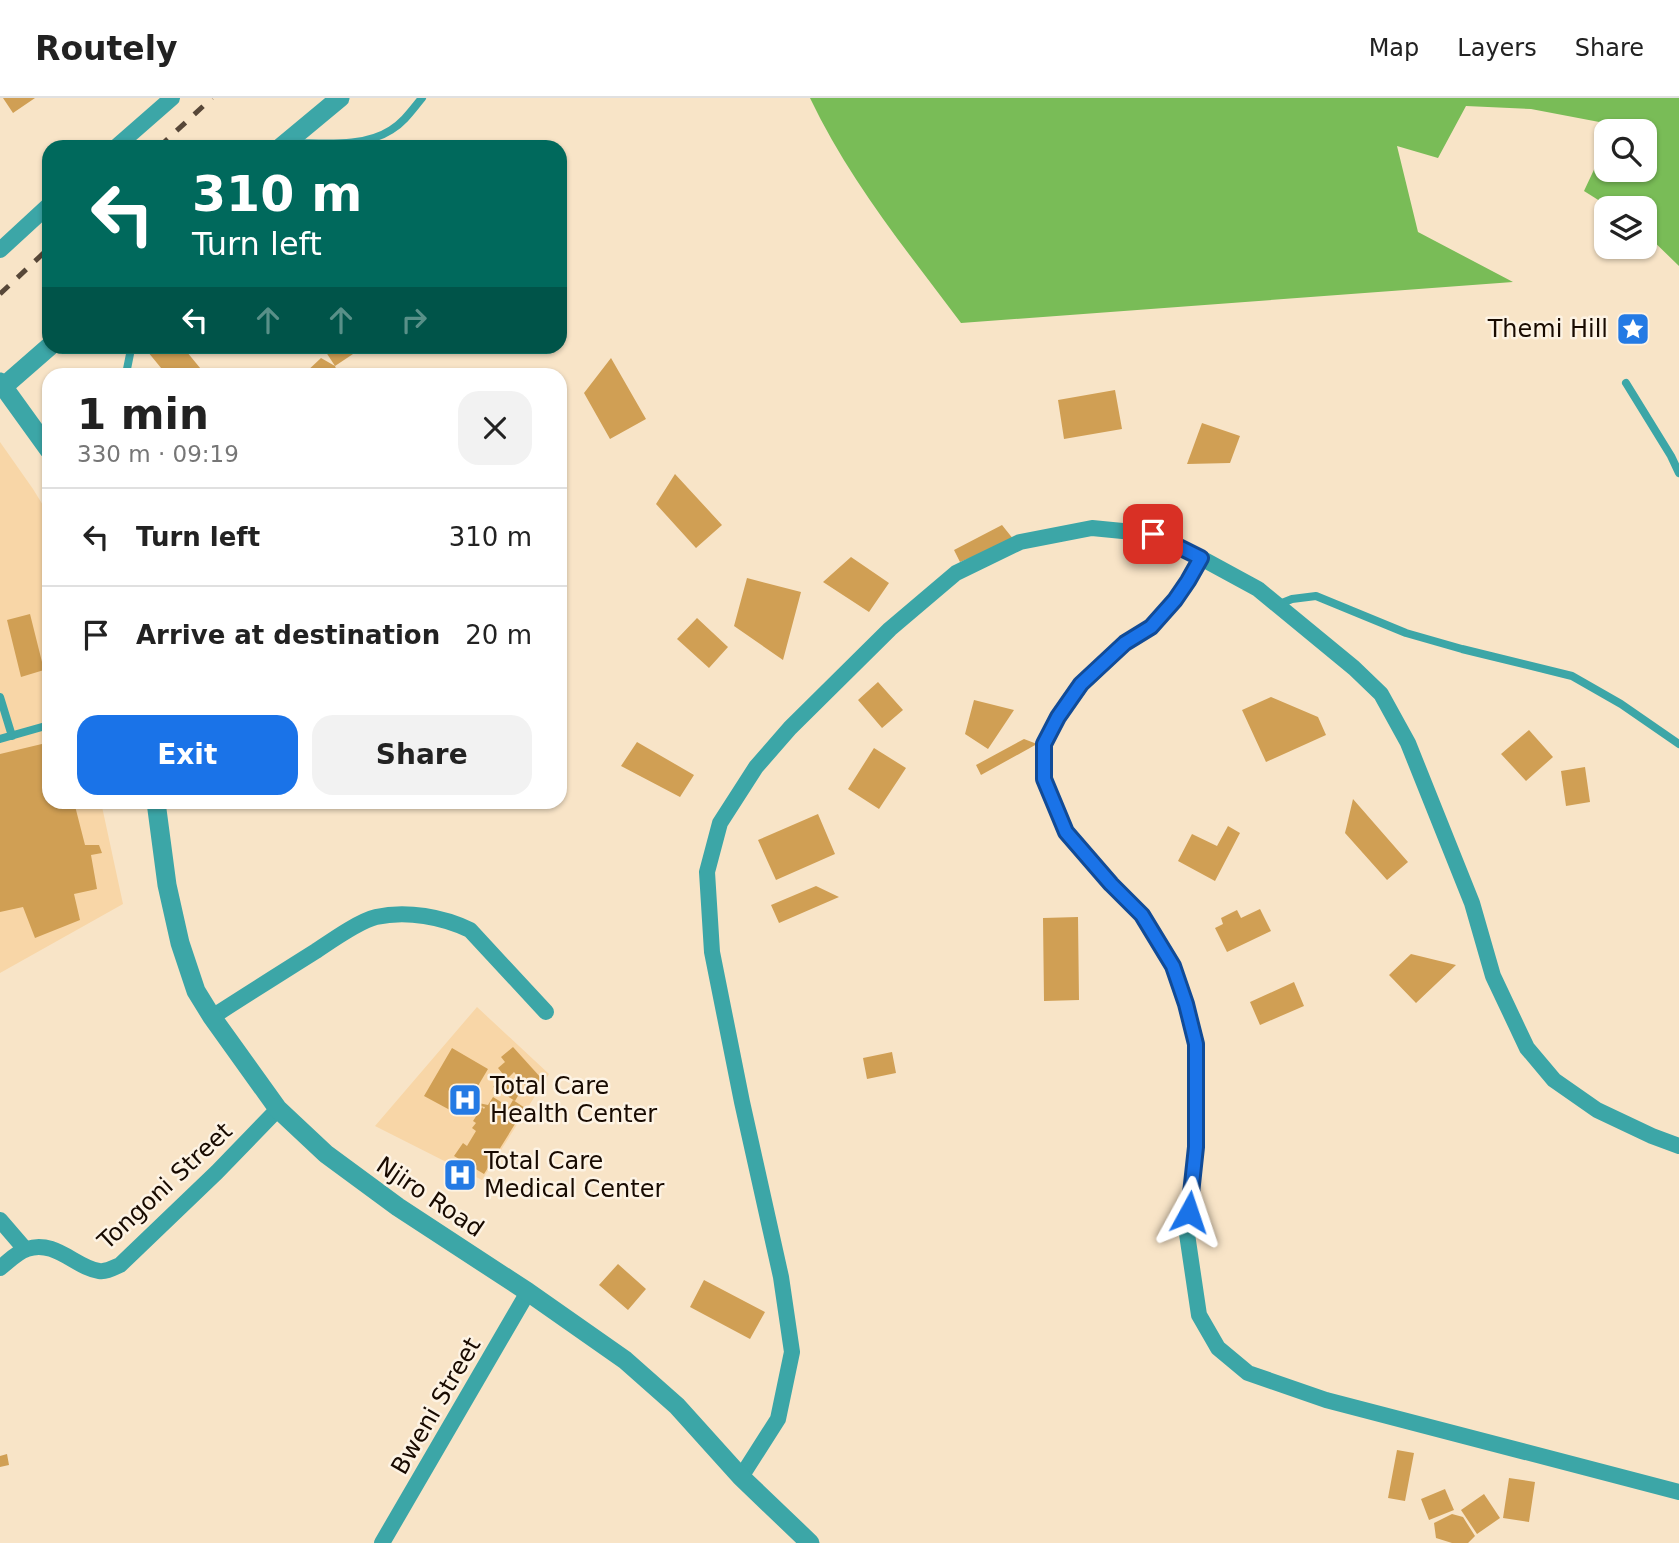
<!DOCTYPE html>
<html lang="en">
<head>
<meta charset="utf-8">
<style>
  :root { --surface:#fff; --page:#f2f2f2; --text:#222; --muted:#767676; --line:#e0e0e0; --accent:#1a73e8 }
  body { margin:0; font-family:"DejaVu Sans",sans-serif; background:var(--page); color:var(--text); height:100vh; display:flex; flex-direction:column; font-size:26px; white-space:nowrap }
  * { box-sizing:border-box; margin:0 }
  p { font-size:23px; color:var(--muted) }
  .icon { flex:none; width:38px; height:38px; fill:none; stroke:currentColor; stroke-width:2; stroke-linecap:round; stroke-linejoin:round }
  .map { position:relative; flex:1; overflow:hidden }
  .sheet { position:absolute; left:42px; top:270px; width:525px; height:441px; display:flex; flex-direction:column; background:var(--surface); border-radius:21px; box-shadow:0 2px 5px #0004 }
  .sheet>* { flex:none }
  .top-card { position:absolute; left:42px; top:42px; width:525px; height:214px; border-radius:21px; box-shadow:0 2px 5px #0004; background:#00695c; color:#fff; overflow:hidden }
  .fabs { position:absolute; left:1594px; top:21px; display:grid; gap:14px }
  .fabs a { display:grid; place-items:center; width:63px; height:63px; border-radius:14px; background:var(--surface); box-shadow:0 2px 5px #0004; font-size:35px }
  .pin { position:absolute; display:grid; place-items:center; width:60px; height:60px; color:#fff; margin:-30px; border-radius:14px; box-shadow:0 4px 10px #0006 }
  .me { position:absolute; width:77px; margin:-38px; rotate:5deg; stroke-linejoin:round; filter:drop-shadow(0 0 5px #0008) }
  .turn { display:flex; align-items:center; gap:24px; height:147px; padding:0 35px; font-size:32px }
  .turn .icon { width:91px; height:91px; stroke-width:2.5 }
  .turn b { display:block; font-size:49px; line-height:60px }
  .lanes { display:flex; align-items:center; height:66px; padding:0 35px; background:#0003; justify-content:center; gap:35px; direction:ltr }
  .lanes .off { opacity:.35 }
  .round { display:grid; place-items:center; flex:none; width:74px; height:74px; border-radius:21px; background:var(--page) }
  .summary { display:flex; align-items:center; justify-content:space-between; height:119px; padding:0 35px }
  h1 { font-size:42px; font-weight:700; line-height:52px }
  .primary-button { display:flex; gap:14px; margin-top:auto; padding:14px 35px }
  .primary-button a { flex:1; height:80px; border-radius:21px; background:var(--accent); color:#fff; font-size:28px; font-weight:700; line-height:80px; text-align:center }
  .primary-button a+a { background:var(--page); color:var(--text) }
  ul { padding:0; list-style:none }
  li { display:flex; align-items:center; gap:21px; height:98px; padding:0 35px; border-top:2px solid var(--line) }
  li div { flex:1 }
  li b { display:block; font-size:26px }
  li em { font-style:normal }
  header { display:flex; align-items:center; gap:42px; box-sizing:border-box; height:98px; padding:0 35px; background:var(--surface); border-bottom:2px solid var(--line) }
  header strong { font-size:33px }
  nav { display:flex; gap:38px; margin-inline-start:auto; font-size:24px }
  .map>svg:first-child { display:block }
  .built { fill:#f8d6a7 }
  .forest { fill:#79bc57 }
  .building { fill:#d09f54 }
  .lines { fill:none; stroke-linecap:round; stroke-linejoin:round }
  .service { stroke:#3ca6a7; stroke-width:8 }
  .minor { stroke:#3ca6a7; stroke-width:16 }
  .tertiary { stroke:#3ca6a7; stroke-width:19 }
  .rail { stroke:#574738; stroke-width:5; stroke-dasharray:12 12; stroke-linecap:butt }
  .route-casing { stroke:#114b97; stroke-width:18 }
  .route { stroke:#1a73e8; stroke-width:12 }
  .labels { text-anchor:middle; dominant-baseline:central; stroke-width:5; stroke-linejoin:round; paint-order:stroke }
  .poi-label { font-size:24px; fill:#180a00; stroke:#fdf3e4; text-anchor:start }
  .street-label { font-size:24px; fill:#180a00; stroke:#fdf3e4 }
</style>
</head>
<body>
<header>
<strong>Routely</strong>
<nav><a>Map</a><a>Layers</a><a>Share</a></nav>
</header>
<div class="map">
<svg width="1679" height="1445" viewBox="0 0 1679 1445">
  <rect width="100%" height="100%" fill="#f8e4c7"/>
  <!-- built -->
  <path class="built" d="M0,344L33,391L49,417V704H101L123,806L0,875Z
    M477,909L549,976L482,1082L375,1028Z"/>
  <!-- forest -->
  <path class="forest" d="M810,0H1679V168L1645,135V110H1611L1584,93L1606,46V72H1645V33H1613L1615,27L1531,11L1466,8L1438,60L1397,48L1418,134L1513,184L961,225C907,153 849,82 810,0Z"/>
  <!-- building -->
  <path class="building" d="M3,0H35L13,15Z
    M143,248H182L205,276H166Z
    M322,248H348L353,256L335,268Z
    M321,260L335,268L338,276H304Z
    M611,260L646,321L610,341L584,295Z
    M1115,292L1122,331L1064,341L1058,302Z
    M1202,325L1240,338L1230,365L1187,366Z
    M675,376L722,427L696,450L656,406Z
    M1002,427L1014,442L960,464L954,452Z
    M851,459L889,485L869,514L823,484Z
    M747,480L801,494L783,562L734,528Z
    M30,516L44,572L21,579L7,522Z
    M697,520L728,549L709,570L677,541Z
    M878,584L903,612L882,630L858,602Z
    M1271,599L1318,619L1326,637L1266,664L1242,612Z
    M974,602L1014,612L988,651L965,636Z
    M1529,632L1553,659L1526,683L1501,656Z
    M1024,641L1037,646L981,677L976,667Z
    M637,644L694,677L680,699L621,668Z
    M46,645L49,655V704H74L85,747H99L102,755L91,757L97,791L74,796L80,822L35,840L23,809L0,814V656Z
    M874,650L906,670L879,711L848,691Z
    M1585,669L1590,704L1566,708L1561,673Z
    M1353,701L1408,764L1387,782L1345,735Z
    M818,716L835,756L776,782L758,742Z
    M1228,728L1240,735L1215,783L1178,763L1192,736L1217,748Z
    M816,788L839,799L779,825L771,807Z
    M1260,811L1271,833L1227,854L1215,830L1223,826L1221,820L1237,812L1241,820Z
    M1078,819L1079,902L1044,903L1043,820Z
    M1411,856L1456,867L1416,905L1389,877Z
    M1294,884L1304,908L1260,927L1250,904Z
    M513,949L542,981L529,992L514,974L507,981L498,970L505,964L501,959Z
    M452,950L488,971L469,1003L488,1007L493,999L509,1009L513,1002L525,1010L484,1076L454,1058L463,1045L467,1048L476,1033L472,1030L476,1025L473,1023L482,1009L484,1011L485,1009L468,1006L461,1018L424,998Z
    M892,954L896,975L867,981L863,960Z
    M500,978L522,991L515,1003L493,989Z
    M618,1166L646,1191L628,1212L599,1187Z
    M704,1182L765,1214L750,1241L690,1209Z
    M1397,1352L1414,1355L1405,1403L1388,1400Z
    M7,1356L9,1367L0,1369V1358Z
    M1509,1380L1535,1384L1529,1424L1503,1420Z
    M1445,1391L1454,1412L1429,1422L1421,1401Z
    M1484,1396L1500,1420L1477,1436L1461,1412Z
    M1452,1416L1463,1419L1475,1438L1468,1445H1452L1436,1440L1434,1425Z"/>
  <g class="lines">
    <!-- service -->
    <path class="service" d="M292,45C324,45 363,50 391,32C404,24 412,12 422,0
      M126,276L130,256L128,248
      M1626,285L1671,358L1679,375
      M1277,507L1292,501L1316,498L1406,535L1462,551L1572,578L1621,606L1679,646
      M0,599L12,638
      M0,641L49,627"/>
    <!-- minor -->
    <path class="minor" d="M116,49L172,0
      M0,152L49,107
      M1201,460L1188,483L1175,502L1151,529L1125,545L1081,587L1058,619L1044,646V681L1066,734L1111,786L1142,817L1173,868L1186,906L1196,946V1049L1187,1136L1199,1217L1218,1250L1248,1275L1326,1302L1679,1394
      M212,919C246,897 281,875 316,853C331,843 359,823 376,819C407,812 443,819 470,832L546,914
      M0,1122L25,1151
      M0,1170C8,1164 17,1154 27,1151C55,1141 76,1170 99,1173C107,1174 113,1170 120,1167L217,1074L278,1011
      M741,1379L778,1321L792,1254L781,1179L742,1004L712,854L707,774L720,725L756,669L790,630L890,531L956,475L1020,444L1092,430L1153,436L1201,460L1258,491L1354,570L1381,596L1408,645L1472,805L1493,878L1527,950L1554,982L1597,1012L1652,1038L1679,1048
      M382,1445L528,1194"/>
    <!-- tertiary -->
    <path class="tertiary" d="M281,49L340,0
      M0,284L49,352
      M3,289L50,248
      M156,704L167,787L180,845L196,893L212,919L278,1011L326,1056L398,1109L528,1194L625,1262L677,1308L741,1379L810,1445"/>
    <!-- rail -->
    <path class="rail" d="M159,49L212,0
      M0,196L49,150"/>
  </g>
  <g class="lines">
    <defs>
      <path id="route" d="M1153,436L1201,460L1188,483L1175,502L1151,529L1125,545L1081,586L1058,619L1044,646V681L1066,734L1111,786L1142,817L1173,868L1186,906L1196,946V1049L1189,1114"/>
    </defs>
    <!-- route casing -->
    <use href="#route" class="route-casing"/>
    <!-- route -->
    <use href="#route" class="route"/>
  </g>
  <!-- icons -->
  <defs>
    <symbol id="sight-square" viewBox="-11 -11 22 22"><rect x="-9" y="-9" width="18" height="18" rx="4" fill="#247ae4" stroke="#fdf3e4"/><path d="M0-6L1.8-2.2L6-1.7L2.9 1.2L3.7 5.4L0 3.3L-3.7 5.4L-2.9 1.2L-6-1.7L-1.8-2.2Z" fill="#fff"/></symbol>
    <symbol id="hospital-square" viewBox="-11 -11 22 22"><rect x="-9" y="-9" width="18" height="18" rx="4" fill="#247ae4" stroke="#fdf3e4"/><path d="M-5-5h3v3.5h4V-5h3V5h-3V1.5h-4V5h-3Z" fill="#fff"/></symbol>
  </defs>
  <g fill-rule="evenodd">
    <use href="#sight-square" x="1614" y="212" width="38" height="38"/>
    <use href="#hospital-square" x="446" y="983" width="38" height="38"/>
    <use href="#hospital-square" x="441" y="1058" width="38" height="38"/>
  </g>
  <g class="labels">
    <!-- poi labels -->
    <g class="poi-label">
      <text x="1608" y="231" text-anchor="end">Themi Hill</text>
      <text x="490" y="988">Total Care<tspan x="490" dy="28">Health Center</tspan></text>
      <text x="484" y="1063">Total Care<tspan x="484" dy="28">Medical Center</tspan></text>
    </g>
    <!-- street labels -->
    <g class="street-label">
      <text transform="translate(165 1088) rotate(-43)">Tongoni Street</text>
      <text transform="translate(430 1099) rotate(34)">Njiro Road</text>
      <text transform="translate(436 1308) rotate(-60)">Bweni Street</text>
    </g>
  </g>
</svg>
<div class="fabs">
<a><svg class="icon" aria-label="search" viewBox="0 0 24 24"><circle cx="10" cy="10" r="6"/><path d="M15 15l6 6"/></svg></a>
<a><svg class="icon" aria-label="layers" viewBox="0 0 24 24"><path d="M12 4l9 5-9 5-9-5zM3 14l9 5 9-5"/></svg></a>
</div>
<div class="pin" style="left:1153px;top:436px;background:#d93025"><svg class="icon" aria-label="arrive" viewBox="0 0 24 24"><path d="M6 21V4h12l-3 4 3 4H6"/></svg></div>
<svg class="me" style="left:1189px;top:1114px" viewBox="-20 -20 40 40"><path d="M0-17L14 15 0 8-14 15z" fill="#1a73e8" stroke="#fff" stroke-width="4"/></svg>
<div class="top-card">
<div class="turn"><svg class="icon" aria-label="left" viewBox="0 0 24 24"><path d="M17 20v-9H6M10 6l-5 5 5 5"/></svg><div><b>310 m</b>Turn left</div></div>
<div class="lanes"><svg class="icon" aria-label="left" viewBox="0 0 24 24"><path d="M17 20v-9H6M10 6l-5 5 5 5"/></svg><svg class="icon off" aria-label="ahead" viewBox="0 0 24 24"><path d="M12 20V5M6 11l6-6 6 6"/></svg><svg class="icon off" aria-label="ahead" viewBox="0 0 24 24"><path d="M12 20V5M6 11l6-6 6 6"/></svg><svg class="icon off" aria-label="right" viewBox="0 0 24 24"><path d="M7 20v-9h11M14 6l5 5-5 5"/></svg></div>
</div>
<section class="sheet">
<div class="summary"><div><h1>1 min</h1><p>330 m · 09:19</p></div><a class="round"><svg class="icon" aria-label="close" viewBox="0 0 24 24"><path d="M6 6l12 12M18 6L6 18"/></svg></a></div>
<ul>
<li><svg class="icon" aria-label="left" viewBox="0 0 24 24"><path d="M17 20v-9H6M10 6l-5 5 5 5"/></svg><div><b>Turn left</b></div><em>310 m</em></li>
<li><svg class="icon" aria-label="arrive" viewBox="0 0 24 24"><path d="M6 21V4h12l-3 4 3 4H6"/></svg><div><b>Arrive at destination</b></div><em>20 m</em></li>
</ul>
<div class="primary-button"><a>Exit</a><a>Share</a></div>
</section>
</div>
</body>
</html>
